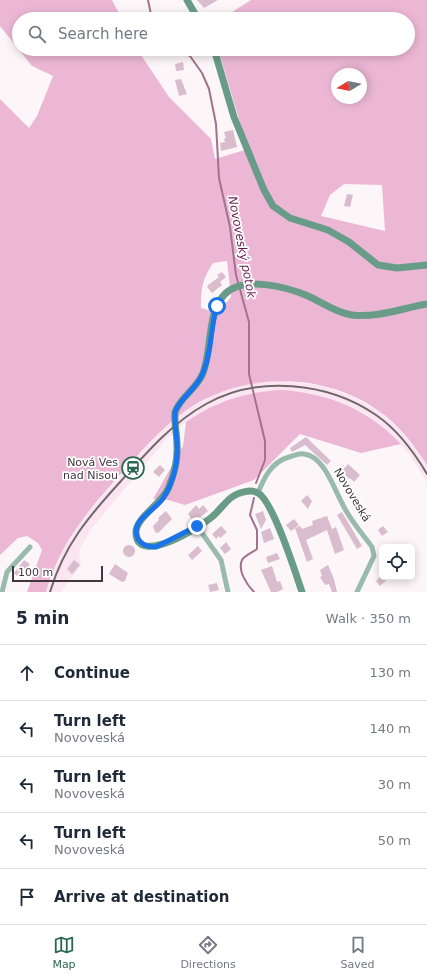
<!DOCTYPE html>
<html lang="en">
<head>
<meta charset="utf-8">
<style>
  body { margin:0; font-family:"DejaVu Sans",sans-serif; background:#f2f2f3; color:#1f2937 }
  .controls { position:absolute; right:12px; bottom:12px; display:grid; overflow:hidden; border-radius:6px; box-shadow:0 2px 10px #0003 }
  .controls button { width:36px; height:36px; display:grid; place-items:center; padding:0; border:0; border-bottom:1px solid #e0e1e3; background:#fff; color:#1f2937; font:20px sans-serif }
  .compass { position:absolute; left:331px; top:68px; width:36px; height:36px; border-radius:50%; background:#fff; box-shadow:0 2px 10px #0003; rotate:260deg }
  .scale { position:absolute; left:12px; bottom:10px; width:91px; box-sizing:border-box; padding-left:4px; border:2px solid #41363c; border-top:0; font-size:11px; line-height:14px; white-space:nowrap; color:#41363c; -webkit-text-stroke:3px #fff; paint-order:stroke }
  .stop { position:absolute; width:12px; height:12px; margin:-9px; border:3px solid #1a73e8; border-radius:50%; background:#fff }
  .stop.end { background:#1a73e8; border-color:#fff; box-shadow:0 1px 4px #0008 }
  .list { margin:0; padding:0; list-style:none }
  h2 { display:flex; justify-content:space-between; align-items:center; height:52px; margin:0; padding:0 16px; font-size:17px }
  h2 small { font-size:13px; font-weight:400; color:#747a83 }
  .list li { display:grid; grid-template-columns:26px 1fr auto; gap:12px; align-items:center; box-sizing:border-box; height:56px; padding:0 16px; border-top:1px solid #e0e1e3 }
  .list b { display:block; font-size:15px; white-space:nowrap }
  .list p { margin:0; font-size:13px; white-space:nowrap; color:#747a83 }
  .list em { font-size:13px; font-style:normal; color:#747a83 }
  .icon { flex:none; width:22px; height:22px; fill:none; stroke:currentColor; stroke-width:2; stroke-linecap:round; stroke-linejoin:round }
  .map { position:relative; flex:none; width:427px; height:592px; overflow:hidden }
  .search { position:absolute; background:#fff; box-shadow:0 2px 10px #0003; left:12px; right:12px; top:12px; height:44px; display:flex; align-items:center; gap:10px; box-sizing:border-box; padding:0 14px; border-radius:22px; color:#747a83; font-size:15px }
  .sheet { height:332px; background:#fff }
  nav { display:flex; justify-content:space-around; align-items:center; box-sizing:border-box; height:56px; border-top:1px solid #e0e1e3; background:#fff; font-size:11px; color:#747a83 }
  nav a { display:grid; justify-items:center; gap:2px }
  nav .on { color:#2b6752 }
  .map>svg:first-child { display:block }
</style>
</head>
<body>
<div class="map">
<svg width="427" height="592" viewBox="0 0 427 592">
  <rect width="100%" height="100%" fill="#fcf6f9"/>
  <path fill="#fbe5f1" d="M284,381l33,4 15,4 21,8 26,14 14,12 24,27 10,15v18l-17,-28 -23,-25 -22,-17 -15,-7 -21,-8 -30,-6 -30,-1 -33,6 -15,5 -26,13 -27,22 -76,91 -13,23 2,14 -20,27h-15l14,-38 17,-29 68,-77 27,-27 18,-13 28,-15 37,-10z"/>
  <g fill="#ebb7d5" fill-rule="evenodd">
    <path d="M0,0h112l10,19h-103v30h118l32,48 42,42 4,20 33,-10 -30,-100h190v-30h-187l30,-19h176v465c-13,-20 -28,-40 -48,-54 -55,-39 -132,-39 -188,-4 -28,18 -50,45 -72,69 -33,37 -59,67 -73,116h-19l15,-42 -4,-7 -11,-7 -9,2 -18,17v-456l29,29 8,-12 16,-40 -21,-10 -32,-40zM337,74h24v24h-24zM344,184l38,1 3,46 -64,-15 9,-21zM227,261l4,36 -13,16 -17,-5c0,-20 1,-28 12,-45z"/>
    <path d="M284,390c48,5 82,18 117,54l-40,9 -61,-19 -46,46 -69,25 -17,-5 -15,-1 30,-53 3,-24c30,-21 62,-31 98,-32z"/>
  </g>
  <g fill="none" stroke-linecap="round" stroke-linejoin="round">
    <g stroke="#a2728f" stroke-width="2">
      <path d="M148,0l4,19"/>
      <path d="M177,49l13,7 12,17 7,16 7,35 3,54 11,49 6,48 13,47v52l16,67v19l-9,23"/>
      <path d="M254,498l-4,17 7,15v19c-4,3 -13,7 -15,11 -5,11 6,26 12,32"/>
    </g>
  </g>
  <g fill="#d9bccd">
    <path d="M197,0h21l-14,8z"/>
    <path d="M146,49h14l-9,7 -1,-2 -4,1 -2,-5z"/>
    <path d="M183,62l1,8 -8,1 -1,-7z"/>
    <path d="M181,79l6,15 -8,2 -4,-16z"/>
    <path d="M233,130l4,17 -16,4 -1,-8 5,-1 -1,-3 2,-1 -2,-6z"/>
    <path d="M347,194l6,1 -3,12 -6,-1z"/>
    <path d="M222,272l4,5 -6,5 2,3 -10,8 -5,-6 1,-2 11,-8 -2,-2z"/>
    <path d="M306,437l25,24 -4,4 -22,-20 -13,7 -2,-4z"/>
    <path d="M348,464l12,11 -6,7 -4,-4 -1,1 -7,-8z"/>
    <path d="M160,465l5,5 -6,7 -6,-5z"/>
    <path d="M307,495l5,6 -4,8 -7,-8z"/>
    <path d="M196,505l3,4 4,-4 5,6 -14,11 -6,-8z"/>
    <path d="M166,511l6,8 -14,14 -3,-1 -2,-6 6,-6 -1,-2z"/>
    <path d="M263,511l3,9 -5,9 -6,-15z"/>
    <path d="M342,512l20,34 -5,3 -20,-34z"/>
    <path d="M327,516l5,13 4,-2 8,23 -9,4 -8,-24 -21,10 7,19 -6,3 -12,-34 5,-2 2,3 11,-4 -1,-4z"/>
    <path d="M294,519l5,6 -8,6 -5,-6z"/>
    <path d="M221,526l6,6 -7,6 -1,-2 -3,3 -4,-5z"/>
    <path d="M383,526l5,6 -6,4 -4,-6z"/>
    <path d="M270,528l4,11 -10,4 -3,-11z"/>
    <path d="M226,542l5,7 -6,5 -5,-6z"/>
    <circle cx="129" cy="551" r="6"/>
    <path d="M198,546l4,5 -10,9 -4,-5z"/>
    <path d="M277,553l3,6 -12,4 -2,-6z"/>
    <path d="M24,560l6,4 -4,6 -2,-2 -7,8 -3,-3z"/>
    <path d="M74,560l6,5 -8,9 -5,-5z"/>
    <path d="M115,564l13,9 -3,8 -3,1 -13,-8z"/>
    <path d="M328,565l6,14 3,13h-5l-3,-8 -4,1 -5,-8 2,-1 -2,-6z"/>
    <path d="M272,566l5,16 3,-1 3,8 -6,3h-6l-10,-22z"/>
    <path d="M380,577h10l-10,9 -4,-5z"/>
    <path d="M217,583l2,7 -9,2 -2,-7z"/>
  </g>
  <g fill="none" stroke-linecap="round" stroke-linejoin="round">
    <g stroke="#99bbac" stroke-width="5">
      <path d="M258,493c6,-15 13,-31 31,-36 4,-1 10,-4 15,-3 20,2 30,35 38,49 7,16 20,30 30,44l2,9 -17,36"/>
      <path d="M197,526l24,34 7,32"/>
      <path d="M2,592l5,-20 23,-25"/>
    </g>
    <g stroke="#699c88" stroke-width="7">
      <path d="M187,0l11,19"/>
      <path d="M214,49l20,68 30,73 9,16 17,12 38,12 21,12 29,23 19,3 30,-3"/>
      <path d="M302,592c-6,-18 -29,-91 -44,-99 -7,-4 -19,-1 -26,4 -7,5 -12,13 -19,19 -11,10 -77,52 -77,16 0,-14 26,-29 32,-43 6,-14 10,-29 9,-44 0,-11 -3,-22 -2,-33 5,-15 22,-23 28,-39 9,-23 4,-60 21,-78 18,-20 63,-8 84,1 14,6 28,17 44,19 25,3 51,-7 75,-11"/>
    </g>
    <path stroke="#71676c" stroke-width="2" d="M50,592c14,-47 39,-76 71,-111 26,-29 51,-58 85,-77 51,-29 122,-22 170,11 22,15 38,37 51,59"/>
  </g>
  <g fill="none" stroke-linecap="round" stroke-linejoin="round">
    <path stroke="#1a73e8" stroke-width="5" d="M197,526l-41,21c-10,0 -19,-4 -20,-15 0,-15 21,-23 28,-35 9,-15 14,-34 13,-51 0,-11 -3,-23 -2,-34 5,-14 21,-23 27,-37 10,-21 8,-47 15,-69"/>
  </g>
  <defs>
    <g id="station-ring" transform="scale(1.15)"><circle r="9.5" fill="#fff" stroke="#2b6752" stroke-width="1.5"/><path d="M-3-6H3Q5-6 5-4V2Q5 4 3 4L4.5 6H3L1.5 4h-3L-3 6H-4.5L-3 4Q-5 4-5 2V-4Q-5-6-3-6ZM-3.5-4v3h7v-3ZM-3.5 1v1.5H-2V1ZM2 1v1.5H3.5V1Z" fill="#2b6752"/></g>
  </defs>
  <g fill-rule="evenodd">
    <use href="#station-ring" x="133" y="468"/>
  </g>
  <g text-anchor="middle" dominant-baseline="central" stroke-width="3.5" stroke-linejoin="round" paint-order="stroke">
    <g font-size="11" fill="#41363c" stroke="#fff" text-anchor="end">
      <text x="118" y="462">Nová Ves<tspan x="118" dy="13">nad Nisou</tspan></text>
    </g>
    <g font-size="11" fill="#41363c" stroke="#fff">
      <text transform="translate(352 495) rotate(59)">Novoveská</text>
    </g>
    <g font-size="12" font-style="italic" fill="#691e51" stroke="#fff">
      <text transform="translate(242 247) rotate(79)">Novoveský potok</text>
    </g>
  </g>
</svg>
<div class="controls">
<button><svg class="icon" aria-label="locate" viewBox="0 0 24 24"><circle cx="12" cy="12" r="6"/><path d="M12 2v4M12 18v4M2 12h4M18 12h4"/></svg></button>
</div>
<svg class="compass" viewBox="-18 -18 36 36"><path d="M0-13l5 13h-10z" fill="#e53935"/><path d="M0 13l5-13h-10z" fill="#747a83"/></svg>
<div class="scale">100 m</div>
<div class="stop" style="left:217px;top:306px"></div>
<div class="stop end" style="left:197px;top:526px"></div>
<div class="search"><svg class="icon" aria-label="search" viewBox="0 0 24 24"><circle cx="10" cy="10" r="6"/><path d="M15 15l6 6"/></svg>Search here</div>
</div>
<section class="sheet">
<h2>5 min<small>Walk · 350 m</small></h2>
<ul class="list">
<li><svg class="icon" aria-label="ahead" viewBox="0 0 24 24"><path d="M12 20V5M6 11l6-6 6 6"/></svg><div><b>Continue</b></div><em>130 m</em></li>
<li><svg class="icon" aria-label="left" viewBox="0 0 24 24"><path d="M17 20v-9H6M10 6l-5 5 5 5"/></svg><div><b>Turn left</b><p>Novoveská</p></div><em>140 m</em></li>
<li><svg class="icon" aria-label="left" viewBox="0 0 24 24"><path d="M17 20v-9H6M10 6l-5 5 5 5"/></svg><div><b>Turn left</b><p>Novoveská</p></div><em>30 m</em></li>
<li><svg class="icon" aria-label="left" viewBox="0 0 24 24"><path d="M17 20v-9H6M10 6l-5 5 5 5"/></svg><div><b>Turn left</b><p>Novoveská</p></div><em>50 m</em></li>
<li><svg class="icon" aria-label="arrive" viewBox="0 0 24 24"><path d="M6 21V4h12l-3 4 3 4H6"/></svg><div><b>Arrive at destination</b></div></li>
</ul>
</section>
<nav>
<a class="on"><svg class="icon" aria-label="map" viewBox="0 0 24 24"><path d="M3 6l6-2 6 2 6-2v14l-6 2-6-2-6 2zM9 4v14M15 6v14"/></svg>Map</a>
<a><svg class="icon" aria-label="directions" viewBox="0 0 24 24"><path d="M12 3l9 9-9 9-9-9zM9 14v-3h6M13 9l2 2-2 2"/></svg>Directions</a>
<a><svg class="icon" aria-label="saved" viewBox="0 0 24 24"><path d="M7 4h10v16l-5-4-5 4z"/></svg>Saved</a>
</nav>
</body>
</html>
